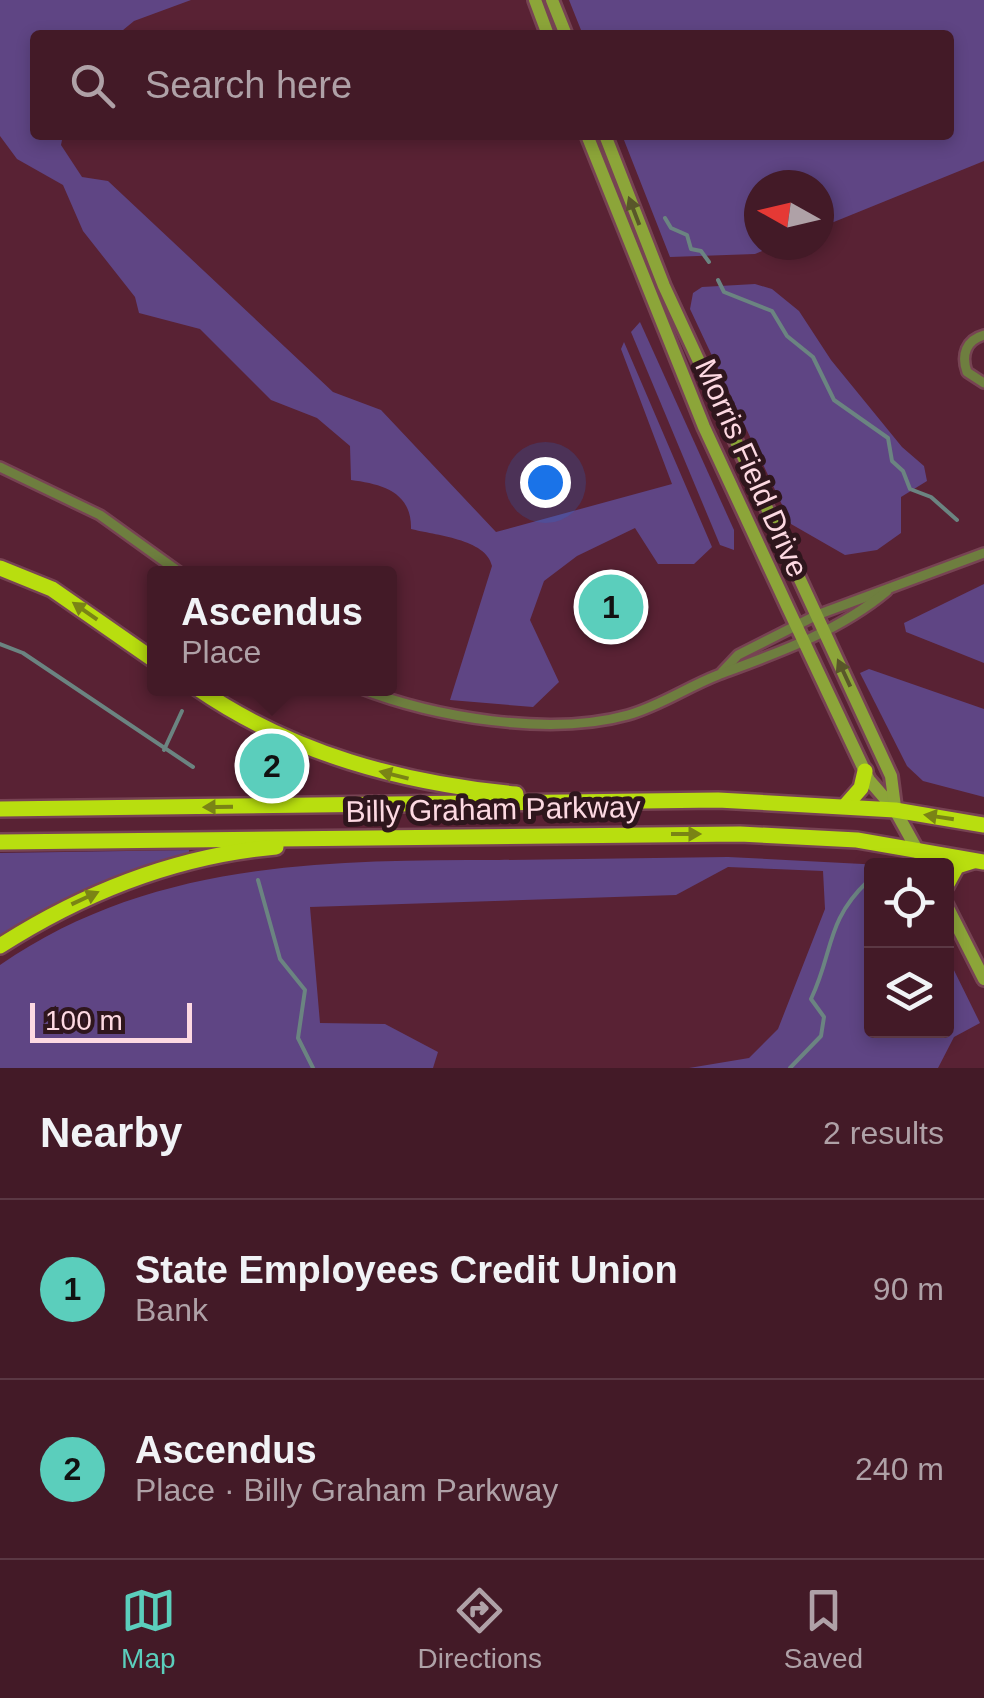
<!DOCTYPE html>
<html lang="en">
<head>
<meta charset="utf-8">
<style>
  body { margin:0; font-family:Arial,sans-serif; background:#4d2733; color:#f1f3f6 }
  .controls { position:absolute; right:30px; bottom:30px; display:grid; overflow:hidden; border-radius:10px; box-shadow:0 5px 15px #0003 }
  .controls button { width:90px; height:90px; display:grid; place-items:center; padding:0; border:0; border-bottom:2px solid #5b3844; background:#431a27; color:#f1f3f6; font:50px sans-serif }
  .compass { position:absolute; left:744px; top:170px; width:90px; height:90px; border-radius:50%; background:#431a27; box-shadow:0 5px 15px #0003; rotate:278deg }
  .scale { position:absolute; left:30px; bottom:25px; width:162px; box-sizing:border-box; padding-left:10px; border:5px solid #fdd9e2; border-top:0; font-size:28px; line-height:35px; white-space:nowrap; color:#fdd9e2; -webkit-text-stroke:8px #2f161d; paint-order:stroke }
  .you { position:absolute; left:545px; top:482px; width:35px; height:35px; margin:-25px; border:8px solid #fff; border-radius:50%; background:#1a73e8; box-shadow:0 0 0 15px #1a73e833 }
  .badge { display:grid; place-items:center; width:65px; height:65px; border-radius:50%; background:#5bcebc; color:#111; font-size:32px; font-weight:700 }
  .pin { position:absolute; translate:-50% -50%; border:5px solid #fff; box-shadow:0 2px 10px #0006 }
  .popup { position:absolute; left:147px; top:566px; width:250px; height:130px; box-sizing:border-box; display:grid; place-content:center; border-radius:10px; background:#431a27; filter:drop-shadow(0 2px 8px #0005); font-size:32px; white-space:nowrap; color:#afa1a7 }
  .popup b { font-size:38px; color:#f1f3f6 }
  .popup::after { content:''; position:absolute; left:50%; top:100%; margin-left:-20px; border:20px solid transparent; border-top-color:#431a27 }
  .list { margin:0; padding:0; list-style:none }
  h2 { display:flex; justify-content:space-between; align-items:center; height:130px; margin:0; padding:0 40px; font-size:42px }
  h2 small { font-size:32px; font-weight:400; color:#afa1a7 }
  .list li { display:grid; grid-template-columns:65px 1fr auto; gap:30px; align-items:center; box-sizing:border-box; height:180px; padding:0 40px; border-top:2px solid #5b3844 }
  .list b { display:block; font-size:38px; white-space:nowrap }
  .list p { margin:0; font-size:32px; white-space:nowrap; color:#afa1a7 }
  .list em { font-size:32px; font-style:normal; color:#afa1a7 }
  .icon { flex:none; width:55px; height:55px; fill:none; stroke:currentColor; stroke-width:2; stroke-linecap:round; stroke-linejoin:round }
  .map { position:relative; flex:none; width:984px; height:1068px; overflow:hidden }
  .search { position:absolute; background:#431a27; box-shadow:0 5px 15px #0003; left:30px; right:30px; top:30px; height:110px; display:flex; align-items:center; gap:25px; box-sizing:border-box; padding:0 35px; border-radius:10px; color:#afa1a7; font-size:38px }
  .sheet { height:490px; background:#431a27 }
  nav { display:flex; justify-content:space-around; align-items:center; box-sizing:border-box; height:140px; border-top:2px solid #5b3844; background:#431a27; font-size:28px; color:#afa1a7 }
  nav a { display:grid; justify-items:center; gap:5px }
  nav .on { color:#5bcebc }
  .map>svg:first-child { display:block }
</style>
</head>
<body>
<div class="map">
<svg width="984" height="1068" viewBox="0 0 984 1068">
  <rect width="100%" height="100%" fill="#592234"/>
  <g fill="#5f4584">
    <path d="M0,0h191l-57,21 -17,14h-82v100h28l-2,10 21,32 26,4 225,211 48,18 115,122 176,-48 -51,-135 3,-7 88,205 -18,17h-36l-23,-36 -58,28 -33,25 -14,39 29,62 -26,25 -83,-7 42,-134c-5,-27 -58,-31 -81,-37 1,-37 -29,-45 -60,-49l-1,-34 -33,-28 -46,-18 -71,-71 -61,-16 -4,-16 -52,-66 -20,-46 -46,-26 -17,-23z"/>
    <path d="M569,0h415v161l-165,67v-43h-60v60h18l-22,9 -85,3 -48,-122h327v-100h-366z"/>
    <path d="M755,284l17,5 27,22 32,49 71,87 22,19 3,15 -26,16v36l-24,17 -32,5 -54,-31 -101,-215 3,-16 9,-6z"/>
    <path d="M640,322l94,208v20l-14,-5 -89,-213z"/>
    <path d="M984,584v79l-78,-31 -2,-9z"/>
    <path d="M869,669l115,40v88l-61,-16 -16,-15 -47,-93z"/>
    <path d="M189,850v8l-106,34 -83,46v-85z"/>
    <path d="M728,857l154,8 -10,1v164h74l1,-74 33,67 -26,14 -16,31h-249l60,-10 29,-29 47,-120 -2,-38 -95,-4 -52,28 -366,12 10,116 65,1 53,28 -5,16h-433v-103c150,-104 324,-105 499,-105 76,-1 153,-2 229,-3z"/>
  </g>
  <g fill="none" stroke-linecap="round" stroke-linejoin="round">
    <g stroke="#6b8481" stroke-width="4">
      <path d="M665,218l6,10 16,7 4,14 10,2 8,11"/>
      <path d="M718,280l6,12 48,19 15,25 26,21 21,43 54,38 4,23 11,10 7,18 21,8 26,23"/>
      <path d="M0,644l23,9 170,114"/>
      <path d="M164,750l18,-39"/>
      <path d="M258,880l22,79 25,31 -7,48 15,30"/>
      <path d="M790,1068l31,-32 3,-19 -13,-18c23,-48 14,-77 57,-118"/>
    </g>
    <g stroke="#774353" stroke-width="14">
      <g id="street">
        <path d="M984,335c-18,5 -23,20 -17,37l17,11"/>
        <path d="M0,467l100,48 82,59"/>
        <path d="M722,672l16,-17 79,-40 167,-62"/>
        <path d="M359,688c74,29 190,49 269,27 32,-9 59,-28 90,-40 59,-22 120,-43 169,-84"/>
      </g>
    </g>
    <g stroke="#774353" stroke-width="18">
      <g id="secondary">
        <path d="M535,0l13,35"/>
        <path d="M552,0l14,35"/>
        <path d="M587,135l117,292 84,181 81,172 26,30 31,56"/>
        <path d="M605,135l59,151 227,490 4,31"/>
        <path d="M946,904l38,75"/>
      </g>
    </g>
    <g stroke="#774353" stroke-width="20">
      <g id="highway">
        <path d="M0,568l52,21 102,71"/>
        <path d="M197,688c96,66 205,95 319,106"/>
        <path d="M846,805l15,-17 4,-17"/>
        <path d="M0,809l718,-9 177,10 89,15"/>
        <path d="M0,842l740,-8 117,6 127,22"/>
        <path d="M946,886l11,-20 16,-5"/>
        <path d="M0,946c83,-53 176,-90 276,-99"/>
      </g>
    </g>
    <use href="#street" stroke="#6e7e3f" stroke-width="9"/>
    <use href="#secondary" stroke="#8ca539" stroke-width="12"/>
    <use href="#highway" stroke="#b8de0f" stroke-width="15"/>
  </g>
  <defs><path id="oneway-solid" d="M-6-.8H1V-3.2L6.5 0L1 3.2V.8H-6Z" transform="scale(2.5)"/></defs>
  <g fill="#59562a">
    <use href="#oneway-solid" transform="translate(634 211) rotate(-111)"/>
    <use href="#oneway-solid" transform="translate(844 673) rotate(-115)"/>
  </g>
  <g fill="#7a8415">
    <use href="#oneway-solid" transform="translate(85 611) rotate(-145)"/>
    <use href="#oneway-solid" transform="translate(394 775) rotate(-166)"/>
    <use href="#oneway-solid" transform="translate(218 807) rotate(179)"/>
    <use href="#oneway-solid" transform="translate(939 817) rotate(-171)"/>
    <use href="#oneway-solid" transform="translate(686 834)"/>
    <use href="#oneway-solid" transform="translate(85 898) rotate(-25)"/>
  </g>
  <g text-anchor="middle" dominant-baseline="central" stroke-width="10" stroke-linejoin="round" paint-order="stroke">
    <g font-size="30" fill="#fdd9e2" stroke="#2f161d">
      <text transform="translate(752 468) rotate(66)">Morris Field Drive</text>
      <text transform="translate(493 809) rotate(-1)">Billy Graham Parkway</text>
    </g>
  </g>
</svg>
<div class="controls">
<button><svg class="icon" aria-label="locate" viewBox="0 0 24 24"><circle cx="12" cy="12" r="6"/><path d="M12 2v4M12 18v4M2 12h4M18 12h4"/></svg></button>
<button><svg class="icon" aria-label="layers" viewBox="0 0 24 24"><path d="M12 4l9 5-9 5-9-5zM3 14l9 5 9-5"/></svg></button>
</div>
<svg class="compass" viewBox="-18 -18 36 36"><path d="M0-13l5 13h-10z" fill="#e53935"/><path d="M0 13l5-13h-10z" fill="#afa1a7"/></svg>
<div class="scale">100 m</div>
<div class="you"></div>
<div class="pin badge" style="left:611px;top:607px">1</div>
<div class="pin badge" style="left:272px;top:766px">2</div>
<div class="popup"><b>Ascendus</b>Place</div>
<div class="search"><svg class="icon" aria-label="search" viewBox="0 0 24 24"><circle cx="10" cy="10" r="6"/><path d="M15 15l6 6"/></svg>Search here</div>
</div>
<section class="sheet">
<h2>Nearby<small>2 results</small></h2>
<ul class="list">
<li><span class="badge">1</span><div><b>State Employees Credit Union</b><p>Bank</p></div><em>90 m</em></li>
<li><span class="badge">2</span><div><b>Ascendus</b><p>Place · Billy Graham Parkway</p></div><em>240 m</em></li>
</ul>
</section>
<nav>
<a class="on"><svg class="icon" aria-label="map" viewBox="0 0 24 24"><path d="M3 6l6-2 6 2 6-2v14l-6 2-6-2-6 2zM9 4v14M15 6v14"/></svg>Map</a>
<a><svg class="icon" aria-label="directions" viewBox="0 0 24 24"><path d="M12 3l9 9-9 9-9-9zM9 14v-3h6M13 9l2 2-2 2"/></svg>Directions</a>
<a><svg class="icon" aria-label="saved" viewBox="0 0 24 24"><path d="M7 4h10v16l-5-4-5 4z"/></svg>Saved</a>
</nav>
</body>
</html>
